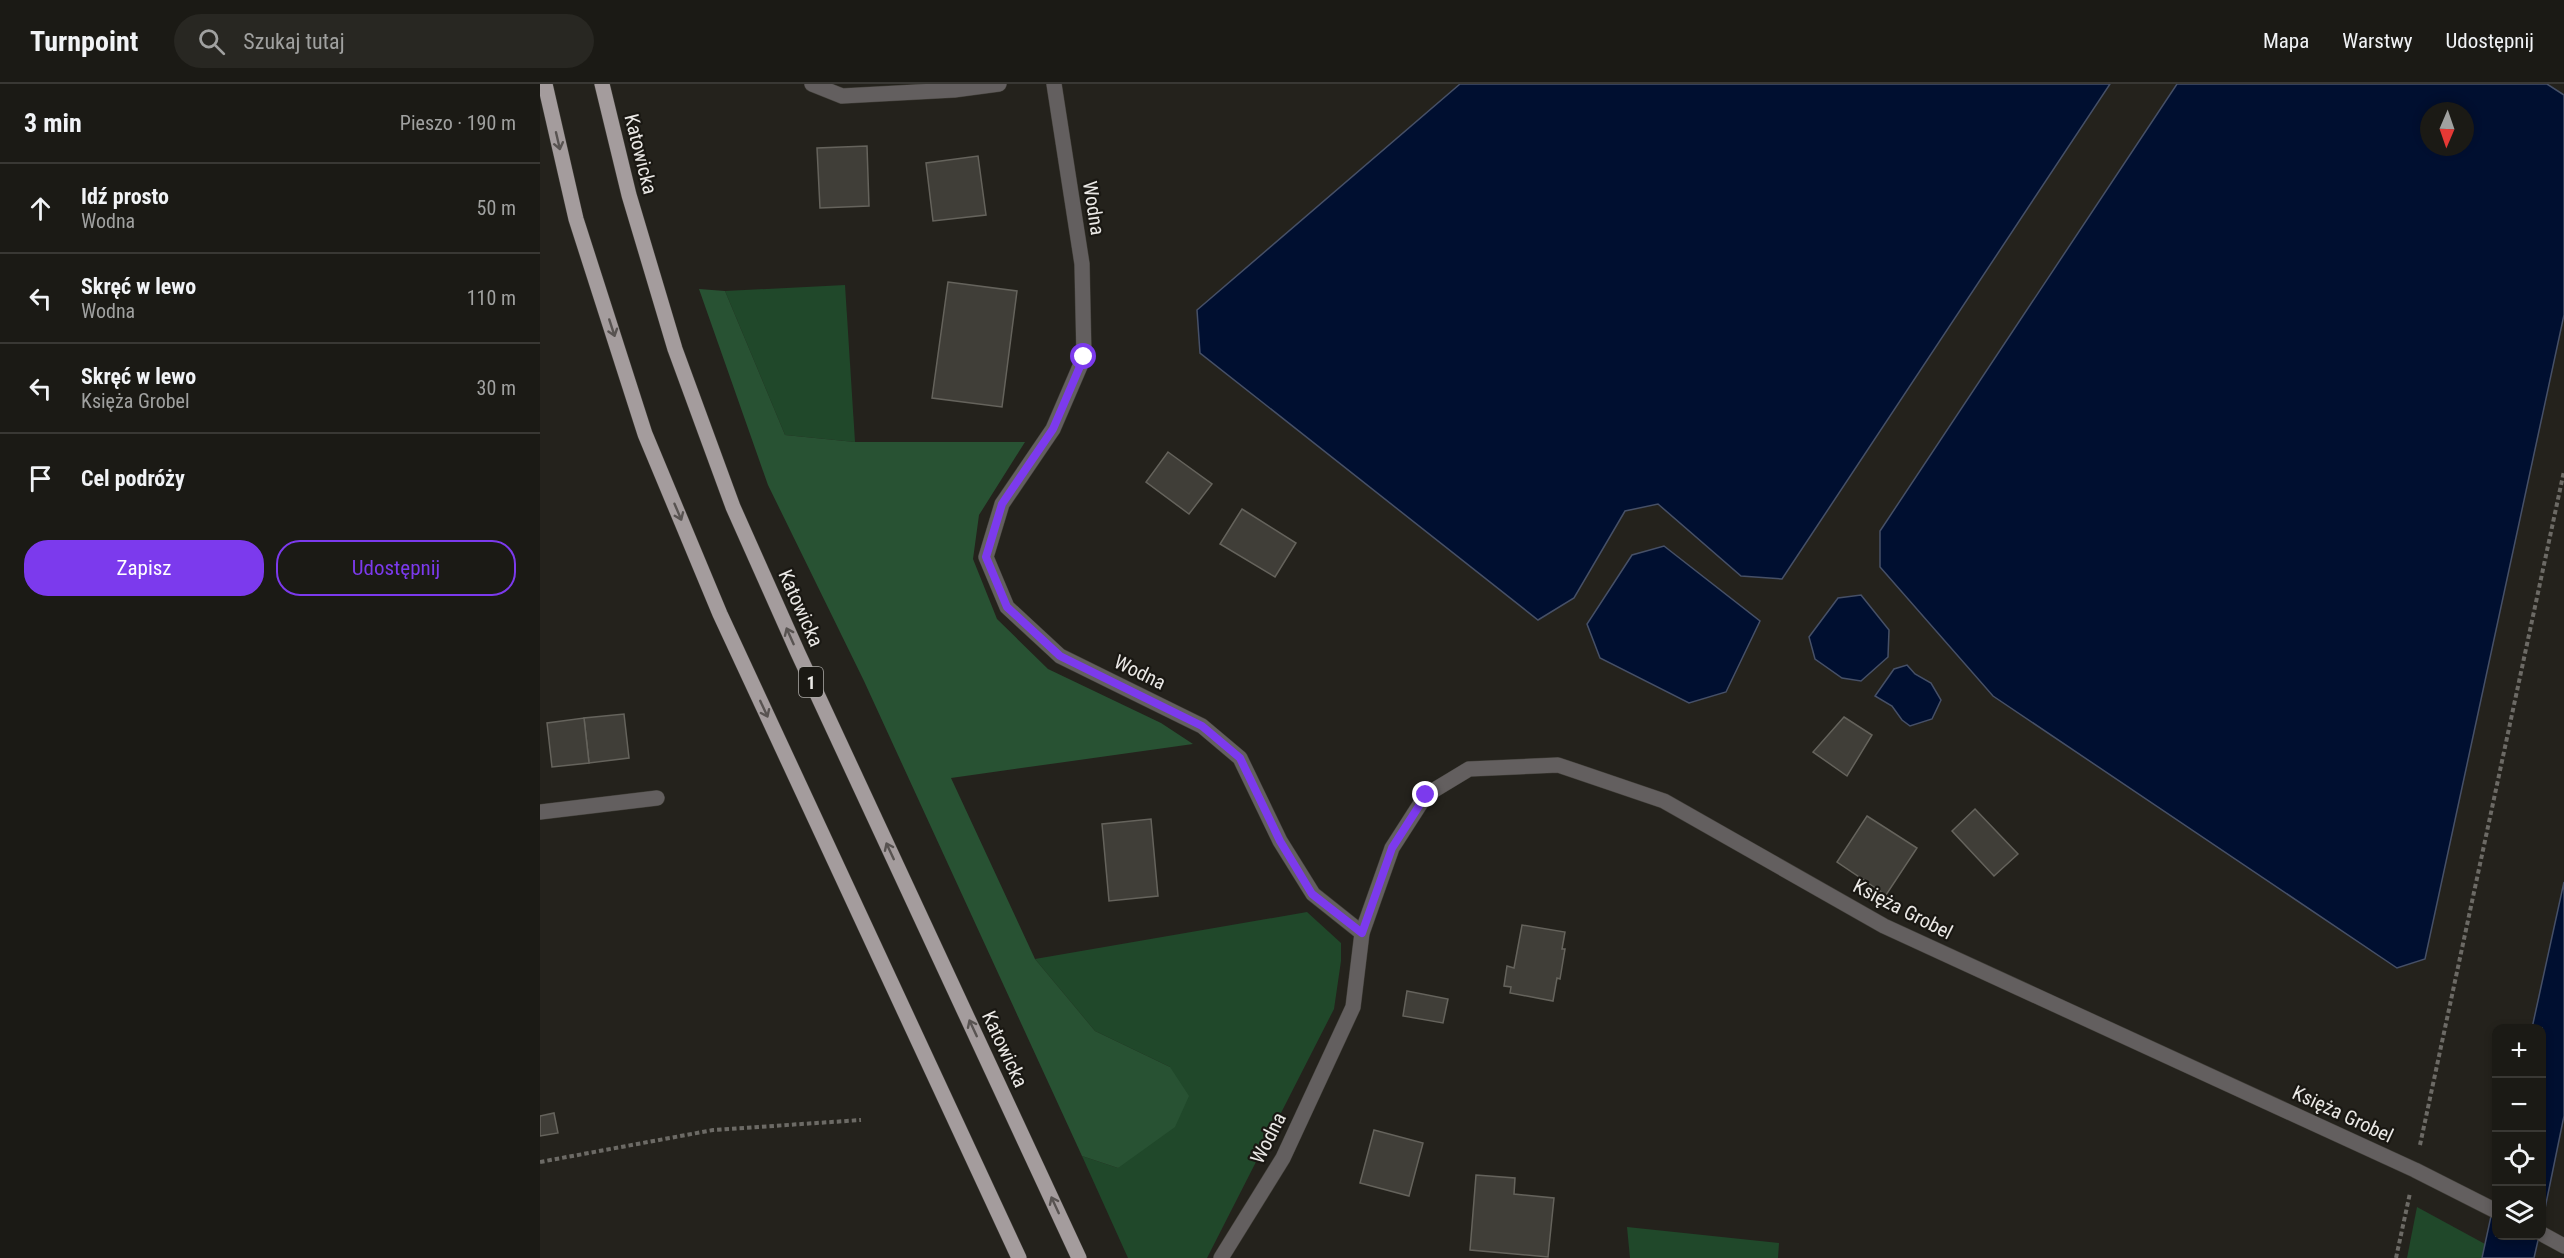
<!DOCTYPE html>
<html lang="pl">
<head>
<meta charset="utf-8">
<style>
  body { margin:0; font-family:"Roboto Condensed",sans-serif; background:#282722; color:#f1f3f6 }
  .controls { position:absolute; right:18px; bottom:18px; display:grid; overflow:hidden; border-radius:12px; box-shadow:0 3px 9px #0003 }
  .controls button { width:54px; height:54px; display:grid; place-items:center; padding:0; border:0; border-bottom:2px solid #393834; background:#1b1a15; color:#f1f3f6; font:30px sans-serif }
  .compass { position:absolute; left:1880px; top:18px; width:54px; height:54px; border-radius:50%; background:#1b1a15; box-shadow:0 3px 9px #0003; rotate:182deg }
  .stop { position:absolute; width:18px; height:18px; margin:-14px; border:4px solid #7c3aed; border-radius:50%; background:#fff }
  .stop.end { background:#7c3aed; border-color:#fff; box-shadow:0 2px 6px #0008 }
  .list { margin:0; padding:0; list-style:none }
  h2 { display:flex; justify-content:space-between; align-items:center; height:78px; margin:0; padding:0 24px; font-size:26px }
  h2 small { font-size:20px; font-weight:400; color:#a0a1a0 }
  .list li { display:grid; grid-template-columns:39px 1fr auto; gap:18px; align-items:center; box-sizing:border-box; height:90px; padding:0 24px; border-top:2px solid #393834 }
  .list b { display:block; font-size:22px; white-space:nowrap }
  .list p { margin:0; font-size:20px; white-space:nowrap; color:#a0a1a0 }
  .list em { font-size:20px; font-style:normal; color:#a0a1a0 }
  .actions { display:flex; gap:12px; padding:18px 24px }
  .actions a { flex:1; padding:14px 0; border:2px solid #7c3aed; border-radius:24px; text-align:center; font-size:21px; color:#7c3aed }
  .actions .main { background:#7c3aed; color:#fff }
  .icon { flex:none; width:33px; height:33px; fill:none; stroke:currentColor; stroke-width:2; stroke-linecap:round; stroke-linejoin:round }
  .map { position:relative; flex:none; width:2024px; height:1174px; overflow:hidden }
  header { display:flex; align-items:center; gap:36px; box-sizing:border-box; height:84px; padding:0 30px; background:#1b1a15; border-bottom:2px solid #393834 }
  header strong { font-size:28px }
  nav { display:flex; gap:33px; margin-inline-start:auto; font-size:21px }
  .search { width:420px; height:54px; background:#282722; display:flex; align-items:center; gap:15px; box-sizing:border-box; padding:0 21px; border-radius:33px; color:#a0a1a0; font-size:22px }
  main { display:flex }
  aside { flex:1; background:#1b1a15 }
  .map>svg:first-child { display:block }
</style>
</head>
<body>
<header>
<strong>Turnpoint</strong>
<div class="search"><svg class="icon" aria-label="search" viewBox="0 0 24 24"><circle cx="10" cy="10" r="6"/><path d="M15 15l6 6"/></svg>Szukaj tutaj</div>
<nav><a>Mapa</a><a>Warstwy</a><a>Udostępnij</a></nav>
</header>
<main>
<aside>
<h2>3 min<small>Pieszo · 190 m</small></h2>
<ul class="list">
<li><svg class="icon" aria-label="ahead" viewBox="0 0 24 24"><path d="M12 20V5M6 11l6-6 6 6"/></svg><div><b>Idź prosto</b><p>Wodna</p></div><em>50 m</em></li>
<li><svg class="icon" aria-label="left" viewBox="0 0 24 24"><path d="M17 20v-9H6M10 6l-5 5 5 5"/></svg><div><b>Skręć w lewo</b><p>Wodna</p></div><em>110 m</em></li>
<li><svg class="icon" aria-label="left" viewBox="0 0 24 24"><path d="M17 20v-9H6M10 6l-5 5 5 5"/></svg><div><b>Skręć w lewo</b><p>Księża Grobel</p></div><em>30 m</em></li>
<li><svg class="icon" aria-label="arrive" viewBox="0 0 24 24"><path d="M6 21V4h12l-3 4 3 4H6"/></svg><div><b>Cel podróży</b></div></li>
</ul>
<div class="actions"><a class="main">Zapisz</a><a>Udostępnij</a></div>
</aside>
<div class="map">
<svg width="2024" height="1174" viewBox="0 0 2024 1174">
  <rect width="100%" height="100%" fill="#24221c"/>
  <g fill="#20482a">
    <path d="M305,201l10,157 -70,-7 -60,-144z"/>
    <path d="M767,828l34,31v18l-7,48 -127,249h-79l-46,-102 36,12 52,-101 -75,-36 -60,-72z"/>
    <path d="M1877,1123l68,37 -3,14h-75z"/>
    <path d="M1087,1143l152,16 -1,15h-148z"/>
  </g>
  <path fill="#285233" d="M159,205l26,2 60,144 70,7h170l-46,73 -6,44 24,60 51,50 113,54 32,21 -242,34 84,181 60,72 75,36 19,29 -14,31 -57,41 -36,-12 -218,-475 -96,-196z"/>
  <g fill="#000f30" stroke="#465067" stroke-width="1.5" fill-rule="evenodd">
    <path d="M920,0h650l-328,495 -41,-3 -83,-72 -33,7 -51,87 -36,22 -338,-267 -3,-43z"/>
    <path d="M1637,0h370l17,11v220l-139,644 -28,9 -404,-272 -113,-129v-36zM1889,27h36v36h-36z"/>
    <path d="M1124,462l96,75 -34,71 -37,11 -89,-45 -13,-34 45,-69z"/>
    <path d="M1321,511l28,35 -1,27 -27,24 -19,-3 -27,-19 -6,-22 29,-39z"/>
    <path d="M1367,581l8,9 16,9 10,17 -9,19 -22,7 -8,-6 -10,-14 -17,-10 19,-27z"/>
    <path d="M2024,798v234l-22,107v-195h-10z"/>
    <path d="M1956,1109v43h43l-5,22h-52z"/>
  </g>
  <g fill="#403e38" stroke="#65635c" stroke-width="1.5">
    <path d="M327,62l2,60 -49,2 -3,-60z"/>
    <path d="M438,72l8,59 -53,6 -7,-58z"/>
    <path d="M408,198l69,9 -15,116 -70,-9z"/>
    <path d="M628,368l44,32 -23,30 -43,-32z"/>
    <path d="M702,425l54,34 -21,34 -55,-33z"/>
    <path d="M84,630l5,44 -40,5 -5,-45z"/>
    <path d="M1304,633l28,18 -25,41 -34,-24z"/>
    <path d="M44,634l5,45 -37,4 -5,-44z"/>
    <path d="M1435,725l43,45 -24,22 -42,-45z"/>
    <path d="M1327,732l50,32 -31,47 -49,-33z"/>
    <path d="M611,735l7,77 -49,5 -7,-77z"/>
    <path d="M982,841l43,7 -3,17h3l-5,30 -3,-1 -4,23 -43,-8 1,-6 -7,-1 3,-20 7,2z"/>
    <path d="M867,907l41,8 -5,24 -40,-7z"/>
    <path d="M14,1029l4,20 -18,3v-20z"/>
    <path d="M834,1046l49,13 -14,53 -49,-13z"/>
    <path d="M936,1091l39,3 -1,16 40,4 -6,59 -78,-7z"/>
  </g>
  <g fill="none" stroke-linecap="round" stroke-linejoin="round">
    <g stroke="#403e38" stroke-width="16">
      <g id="minor">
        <path d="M272,0l30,12 112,-6 45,-6"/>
        <path d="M514,0l28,180 2,93 -31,72 -51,75 -16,53 21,50 53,49 142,70 38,32 40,83 33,53 49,39"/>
        <path d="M0,728l117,-14"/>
        <path d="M2002,1150l22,12"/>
        <path d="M681,1174l62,-100 70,-151 9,-74 30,-85 34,-53 43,-26 89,-4 106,36 220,125 531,244 81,41"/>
      </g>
    </g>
    <g stroke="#403e38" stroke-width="16">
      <g id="major">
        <path d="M5,0l31,135 69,215 75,180 299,644"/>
        <path d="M62,0l27,111 46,154 58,158 65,146 281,605"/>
      </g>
    </g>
    <g stroke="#6c6a65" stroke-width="4" stroke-dasharray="4.5 3" stroke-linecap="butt">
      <path d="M1880,1061l144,-674"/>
      <path d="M0,1078l173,-32 148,-10"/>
      <path d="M1856,1174l14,-65"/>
    </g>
    <use href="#minor" stroke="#635f5f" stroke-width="15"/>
    <use href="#major" stroke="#a49c9d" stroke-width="15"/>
  </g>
  <defs><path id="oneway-shaft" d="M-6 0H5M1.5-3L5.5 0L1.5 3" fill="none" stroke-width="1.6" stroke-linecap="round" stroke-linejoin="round" transform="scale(1.5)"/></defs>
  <g stroke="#585351">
    <use href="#oneway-shaft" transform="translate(18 57) rotate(77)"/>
    <use href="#oneway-shaft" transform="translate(72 244) rotate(72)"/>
    <use href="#oneway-shaft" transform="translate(138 428) rotate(67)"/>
    <use href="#oneway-shaft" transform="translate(250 552) rotate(-114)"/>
    <use href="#oneway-shaft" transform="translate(224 625) rotate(65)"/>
    <use href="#oneway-shaft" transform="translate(350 767) rotate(-115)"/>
    <use href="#oneway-shaft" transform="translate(433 944) rotate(-115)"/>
    <use href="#oneway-shaft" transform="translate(515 1121) rotate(-115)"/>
  </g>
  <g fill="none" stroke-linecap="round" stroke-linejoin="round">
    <path stroke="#7c3aed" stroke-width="8" d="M544,273l-31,72 -51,75 -16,53 21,50 53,49 142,70 38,32 40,83 32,53 50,39 30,-85 34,-53"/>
  </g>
  <g text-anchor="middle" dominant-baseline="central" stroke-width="4.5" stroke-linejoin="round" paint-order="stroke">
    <rect fill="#1a1813" stroke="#acaaa7" stroke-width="1.5" x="259" y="583" width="24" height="30" rx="4.5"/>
    <g font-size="18" font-weight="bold" fill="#ebe9e6">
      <text x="271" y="598">1</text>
    </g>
    <g font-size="20" fill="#ebe9e6" stroke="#1a1813">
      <text transform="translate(101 70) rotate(76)">Katowicka</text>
      <text transform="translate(554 124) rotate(81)">Wodna</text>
      <text transform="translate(261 524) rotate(66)">Katowicka</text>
      <text transform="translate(600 588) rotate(26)">Wodna</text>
      <text transform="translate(1363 825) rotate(27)">Księża Grobel</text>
      <text transform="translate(465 965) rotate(65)">Katowicka</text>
      <text transform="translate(1803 1030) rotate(25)">Księża Grobel</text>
      <text transform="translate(728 1054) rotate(-63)">Wodna</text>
    </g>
  </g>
</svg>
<div class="controls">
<button>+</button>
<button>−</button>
<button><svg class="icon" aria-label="locate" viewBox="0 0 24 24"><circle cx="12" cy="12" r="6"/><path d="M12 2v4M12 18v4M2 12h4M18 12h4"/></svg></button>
<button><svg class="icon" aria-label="layers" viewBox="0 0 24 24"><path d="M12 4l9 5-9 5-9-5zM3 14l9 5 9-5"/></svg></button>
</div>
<svg class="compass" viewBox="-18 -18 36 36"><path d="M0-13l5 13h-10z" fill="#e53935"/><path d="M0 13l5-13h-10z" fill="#a0a1a0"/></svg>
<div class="stop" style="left:544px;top:273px"></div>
<div class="stop end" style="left:886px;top:711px"></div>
</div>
</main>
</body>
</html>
